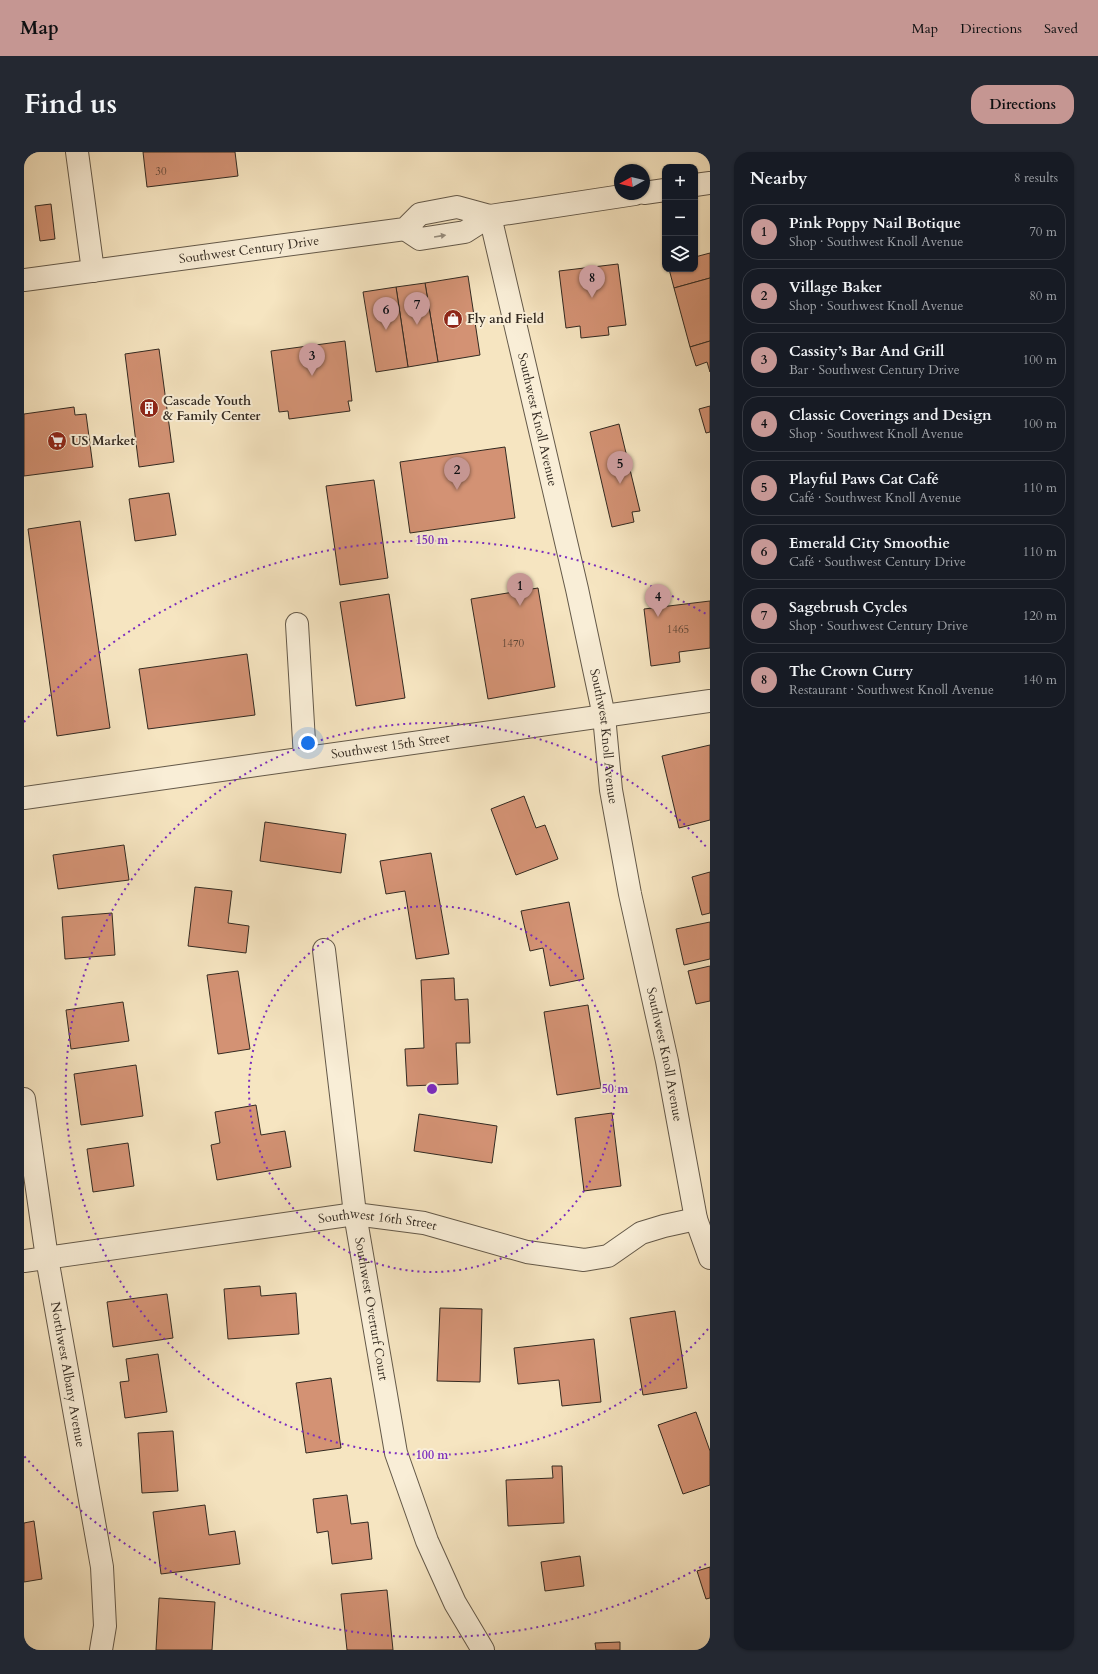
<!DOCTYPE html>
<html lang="en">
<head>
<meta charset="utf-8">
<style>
  body { margin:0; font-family:Cardo,serif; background:#242831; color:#f1f3f6 }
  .controls { position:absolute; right:12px; top:12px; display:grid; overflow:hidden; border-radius:8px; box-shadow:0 1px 3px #0004 }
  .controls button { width:36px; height:36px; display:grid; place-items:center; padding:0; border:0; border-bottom:1px solid #363941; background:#171b24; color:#f1f3f6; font:20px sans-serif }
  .compass { position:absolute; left:590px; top:12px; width:36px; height:36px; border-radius:50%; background:#171b24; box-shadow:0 1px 3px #0004; rotate:262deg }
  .you { position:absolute; left:284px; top:591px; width:14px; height:14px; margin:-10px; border:3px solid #fff; border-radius:50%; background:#1a73e8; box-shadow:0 0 0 6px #1a73e833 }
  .badge { display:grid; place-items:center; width:26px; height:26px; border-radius:50%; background:#c59692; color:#111; font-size:13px; font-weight:700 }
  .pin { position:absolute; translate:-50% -33px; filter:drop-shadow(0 1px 2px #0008) }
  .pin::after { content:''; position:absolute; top:21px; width:14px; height:12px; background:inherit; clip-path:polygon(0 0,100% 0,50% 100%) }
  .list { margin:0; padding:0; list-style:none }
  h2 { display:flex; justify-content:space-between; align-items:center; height:52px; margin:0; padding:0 16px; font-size:17px }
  h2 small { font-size:13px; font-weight:400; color:#9ea1a6 }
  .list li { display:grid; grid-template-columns:26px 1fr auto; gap:12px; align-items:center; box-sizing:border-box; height:56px; margin:0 8px 8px; padding:0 8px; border:1px solid #363941; border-radius:16px }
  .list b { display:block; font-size:15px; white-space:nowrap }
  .list p { margin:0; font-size:13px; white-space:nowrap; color:#9ea1a6 }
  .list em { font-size:13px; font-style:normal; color:#9ea1a6 }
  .icon { flex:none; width:22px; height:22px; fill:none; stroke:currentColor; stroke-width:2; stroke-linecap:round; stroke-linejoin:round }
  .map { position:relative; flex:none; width:686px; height:1498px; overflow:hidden; border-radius:16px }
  header { display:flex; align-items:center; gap:24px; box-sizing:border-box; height:56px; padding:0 20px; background:#c59692; color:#111 }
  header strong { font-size:19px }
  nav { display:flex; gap:22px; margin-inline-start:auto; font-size:14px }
  .intro { display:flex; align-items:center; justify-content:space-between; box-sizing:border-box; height:96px; padding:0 24px }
  h1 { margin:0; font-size:28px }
  .button { padding:10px 18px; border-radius:16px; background:#c59692; color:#111; font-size:14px; font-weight:700 }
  main { display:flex; gap:24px; padding:0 24px }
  aside { flex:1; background:#171b24; border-radius:16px; box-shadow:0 1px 3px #0004 }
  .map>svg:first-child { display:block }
</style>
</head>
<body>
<header>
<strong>Map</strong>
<nav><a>Map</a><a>Directions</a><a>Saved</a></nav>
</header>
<div class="intro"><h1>Find us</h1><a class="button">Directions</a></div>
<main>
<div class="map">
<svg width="686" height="1498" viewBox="0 0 686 1498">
  <rect width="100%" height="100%" fill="#f6e5c1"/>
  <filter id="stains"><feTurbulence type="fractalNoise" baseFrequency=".005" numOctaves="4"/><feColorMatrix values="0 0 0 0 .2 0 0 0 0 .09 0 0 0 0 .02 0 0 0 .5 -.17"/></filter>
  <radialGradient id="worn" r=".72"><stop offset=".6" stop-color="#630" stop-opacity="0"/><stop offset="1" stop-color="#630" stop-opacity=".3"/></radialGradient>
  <g fill="#d39274" stroke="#332a21">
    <path d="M119,0h92l3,24 -91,11z"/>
    <path d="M27,52l4,35 -15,2 -5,-35z"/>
    <path d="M686,101v25l-36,10 -5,-19h26v-12z"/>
    <path d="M594,112l8,61 -18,2 1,8 -28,3 -1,-12 -14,2 -7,-57z"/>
    <path d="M444,124l12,79 -42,7 -13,-79z"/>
    <path d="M686,126v63l-20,6 -16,-59z"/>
    <path d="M401,131l13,79 -30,5 -12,-80z"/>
    <path d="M372,135l12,80 -32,5 -13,-80z"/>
    <path d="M321,189l7,60h-4l2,10 -61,8 -1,-8 -9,1 -8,-61z"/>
    <path d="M686,189v31l-3,-10 -11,4 -6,-19z"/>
    <path d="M135,197l15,113 -35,5 -14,-113z"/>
    <path d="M686,254v26l-4,1 -7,-24z"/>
    <path d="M50,255l1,8 11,-1 7,53 -69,9v-62z"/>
    <path d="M595,272l21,87 -8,1 2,10 -22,5 -22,-95z"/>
    <path d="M481,295l10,71 -105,15 -10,-71z"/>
    <path d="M350,328l14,98 -48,7 -14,-99z"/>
    <path d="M145,341l7,42 -41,6 -6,-42z"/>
    <path d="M56,369l30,207 -53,8 -29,-207z"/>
    <path d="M514,436l17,99 -67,12 -17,-100z"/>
    <path d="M365,442l16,104 -49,8 -16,-104z"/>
    <path d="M686,449v47l-31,4 1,10 -29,4 -7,-57z"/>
    <path d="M223,502l8,61 -107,14 -9,-60z"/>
    <path d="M686,593v75l-31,8 -17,-72z"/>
    <path d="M500,644l12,32 9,-3 13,34 -42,16 -25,-66z"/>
    <path d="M241,670l81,12 -5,39 -81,-12z"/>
    <path d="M100,693l5,35 -71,9 -5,-34z"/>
    <path d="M407,701l18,101 -33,5 -11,-68 -19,3 -6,-33z"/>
    <path d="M686,720v41l-8,2 -10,-38z"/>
    <path d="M171,735l37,4 -4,32 21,3 -3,27 -58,-7z"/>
    <path d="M545,750l15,77 -34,7 -7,-38 -13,3 -9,-40z"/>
    <path d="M88,761l3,42 -50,4 -3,-42z"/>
    <path d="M686,770v37l-26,6 -8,-36z"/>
    <path d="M686,814v35l-14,3 -8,-33z"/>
    <path d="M214,819l12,78 -32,5 -11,-79z"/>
    <path d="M430,826l1,22 13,-1 2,44h-14l2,41 -51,2 -2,-37 19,-1 -3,-68z"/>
    <path d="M99,850l6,39 -58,8 -5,-39z"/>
    <path d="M564,853l13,83 -44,7 -13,-83z"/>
    <path d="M112,913l7,51 -62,9 -7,-51z"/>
    <path d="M232,953l5,30 24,-4 6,36 -74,13 -6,-35 9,-2 -5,-31z"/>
    <path d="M588,961l9,73 -37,5 -9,-73z"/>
    <path d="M395,962l78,12 -5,37 -78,-12z"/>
    <path d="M104,991l6,43 -41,6 -6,-43z"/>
    <path d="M236,1134l1,10 35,-3 3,41 -71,5 -4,-50z"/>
    <path d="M143,1142l6,44 -60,9 -6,-45z"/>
    <path d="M416,1156l42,1 -2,73 -43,-1z"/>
    <path d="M651,1159l12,77 -44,7 -13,-77z"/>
    <path d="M570,1187l7,63 -39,4 -3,-26 -41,4 -4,-36z"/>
    <path d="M134,1202l9,58 -42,6 -5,-36 9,-1 -3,-22z"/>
    <path d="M307,1226l10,70 -35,5 -10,-70z"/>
    <path d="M672,1260l14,39v34l-27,9 -25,-69z"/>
    <path d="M149,1279l5,60 -36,2 -4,-60z"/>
    <path d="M528,1314h10l2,57 -56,3 -2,-46 47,-2z"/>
    <path d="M323,1343l4,29 17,-2 4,37 -40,5 -4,-33 -11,2 -4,-34z"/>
    <path d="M181,1353l4,30 26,-4 5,33 -79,10 -8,-62z"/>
    <path d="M10,1369l8,58 -18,3v-59z"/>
    <path d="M556,1404l4,30 -39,5 -4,-29z"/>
    <path d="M686,1415v31l-4,1 -9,-28z"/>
    <path d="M363,1438l6,60h-46l-6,-56z"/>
    <path d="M135,1446l56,4 -3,48h-56z"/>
    <path d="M596,1490v8h-24l-1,-7z"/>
  </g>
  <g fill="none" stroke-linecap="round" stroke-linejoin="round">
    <g stroke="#645949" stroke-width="24">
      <g id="minor">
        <path d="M53,0l16,119"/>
        <path d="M671,33l15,-2"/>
        <path d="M620,41l21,-3"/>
        <path id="s1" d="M466,64l87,373 27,127 7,74 19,104 37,167 29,158 14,39"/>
        <path d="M381,77l15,10 45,-7 25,-16 145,-22"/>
        <path id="s2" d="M0,128l381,-51 15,-15 37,-7 33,9"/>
        <path d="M273,472l8,134"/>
        <path id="s3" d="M0,646l686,-97"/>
        <path id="s4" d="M300,798l31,264 41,239 31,88 28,62 28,47"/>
        <path id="s5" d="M0,947l23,159 55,309 3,59 -4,24"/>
        <path id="s6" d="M0,1109l331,-47 69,9 103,29 57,8 24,-4 33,-23 23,-7 32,-7"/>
      </g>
    </g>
    <use href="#minor" stroke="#f9eed7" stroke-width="22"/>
  </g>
  <defs><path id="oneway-solid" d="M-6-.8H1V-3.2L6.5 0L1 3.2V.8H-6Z"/></defs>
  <use fill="#968c7c" href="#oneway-solid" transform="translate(416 84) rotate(-9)"/>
  <g fill="none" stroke="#7b2cbf" stroke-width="2" stroke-dasharray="2 4">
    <circle cx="408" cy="937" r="183"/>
    <path d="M684 1177A366 366 0 1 1 684 697"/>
    <path d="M682 1412A549 549 0 0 1 0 1304M0 570A549 549 0 0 1 682 462"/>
  </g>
  <defs>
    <g id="shop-disc" transform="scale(1)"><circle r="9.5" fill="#8f2418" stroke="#f9eed7"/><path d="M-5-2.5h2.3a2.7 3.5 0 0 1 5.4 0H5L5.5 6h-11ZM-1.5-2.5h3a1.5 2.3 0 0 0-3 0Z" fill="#fff"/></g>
    <g id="building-disc" transform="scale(1)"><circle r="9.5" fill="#8f2418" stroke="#f9eed7"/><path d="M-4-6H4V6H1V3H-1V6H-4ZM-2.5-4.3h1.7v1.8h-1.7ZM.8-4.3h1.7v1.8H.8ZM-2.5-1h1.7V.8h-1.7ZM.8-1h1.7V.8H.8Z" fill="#fff"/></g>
    <g id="supermarket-disc" transform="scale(1)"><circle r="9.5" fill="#8f2418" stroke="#f9eed7"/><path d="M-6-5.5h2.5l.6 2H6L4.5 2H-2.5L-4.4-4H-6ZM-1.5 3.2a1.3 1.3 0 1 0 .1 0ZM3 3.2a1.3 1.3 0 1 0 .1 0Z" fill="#fff"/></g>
  </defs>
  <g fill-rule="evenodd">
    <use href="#shop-disc" x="429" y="167"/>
    <use href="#building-disc" x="125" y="256"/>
    <use href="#supermarket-disc" x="33" y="289"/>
  </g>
  <g text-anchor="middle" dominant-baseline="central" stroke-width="4" stroke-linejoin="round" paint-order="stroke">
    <g font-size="11" fill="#5b4436">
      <text x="137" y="19">30</text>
      <text x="654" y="477">1465</text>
      <text x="489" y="491">1470</text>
    </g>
    <g font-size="13" fill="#332a21" stroke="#f9eed7">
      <text stroke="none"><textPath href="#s2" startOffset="227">Southwest Century Drive</textPath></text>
      <text stroke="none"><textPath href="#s1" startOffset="209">Southwest Knoll Avenue</textPath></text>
      <text stroke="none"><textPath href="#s1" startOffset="533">Southwest Knoll Avenue</textPath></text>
      <text stroke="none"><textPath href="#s3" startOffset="370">Southwest 15th Street</textPath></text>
      <text stroke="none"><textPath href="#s1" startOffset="857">Southwest Knoll Avenue</textPath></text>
      <text stroke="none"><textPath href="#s6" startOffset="357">Southwest 16th Street</textPath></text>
      <text stroke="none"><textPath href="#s4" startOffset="362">Southwest Overturf Court</textPath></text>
      <text stroke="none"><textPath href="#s5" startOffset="279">Northwest Albany Avenue</textPath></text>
    </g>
    <g font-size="13" font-weight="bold" fill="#332a21" stroke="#f9eed7" text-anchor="start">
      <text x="443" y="167">Fly and Field</text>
      <text x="139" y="249">Cascade Youth<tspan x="139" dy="15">&amp; Family Center</tspan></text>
      <text x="47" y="289">US Market</text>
    </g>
  </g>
  <circle cx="408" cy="937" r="6" fill="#7b2cbf" stroke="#f9eed7" stroke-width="2"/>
  <g font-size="12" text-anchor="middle" font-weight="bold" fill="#7b2cbf" stroke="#f9eed7" stroke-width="4" stroke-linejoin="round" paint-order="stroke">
    <text x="408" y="392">150 m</text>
    <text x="591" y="941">50 m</text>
    <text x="408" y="1307">100 m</text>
  </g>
  <rect width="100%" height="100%" filter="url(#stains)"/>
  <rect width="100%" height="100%" fill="url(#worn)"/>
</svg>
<div class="controls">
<button>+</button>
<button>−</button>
<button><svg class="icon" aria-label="layers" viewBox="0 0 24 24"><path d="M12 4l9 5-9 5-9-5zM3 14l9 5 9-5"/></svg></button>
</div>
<svg class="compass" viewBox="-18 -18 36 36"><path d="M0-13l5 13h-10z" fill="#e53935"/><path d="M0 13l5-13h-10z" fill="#9ea1a6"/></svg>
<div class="you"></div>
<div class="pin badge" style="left:496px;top:454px">1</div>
<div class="pin badge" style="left:433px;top:338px">2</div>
<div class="pin badge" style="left:288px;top:224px">3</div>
<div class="pin badge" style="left:634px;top:465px">4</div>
<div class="pin badge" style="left:596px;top:332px">5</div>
<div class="pin badge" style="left:362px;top:178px">6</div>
<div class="pin badge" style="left:393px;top:173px">7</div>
<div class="pin badge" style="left:568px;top:146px">8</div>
</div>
<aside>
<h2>Nearby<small>8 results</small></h2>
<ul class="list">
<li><span class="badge">1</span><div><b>Pink Poppy Nail Botique</b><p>Shop · Southwest Knoll Avenue</p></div><em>70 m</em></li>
<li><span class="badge">2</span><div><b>Village Baker</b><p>Shop · Southwest Knoll Avenue</p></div><em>80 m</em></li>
<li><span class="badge">3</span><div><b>Cassity’s Bar And Grill</b><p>Bar · Southwest Century Drive</p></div><em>100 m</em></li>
<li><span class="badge">4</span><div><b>Classic Coverings and Design</b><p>Shop · Southwest Knoll Avenue</p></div><em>100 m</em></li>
<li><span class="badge">5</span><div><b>Playful Paws Cat Café</b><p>Café · Southwest Knoll Avenue</p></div><em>110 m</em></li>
<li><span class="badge">6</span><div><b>Emerald City Smoothie</b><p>Café · Southwest Century Drive</p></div><em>110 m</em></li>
<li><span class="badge">7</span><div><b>Sagebrush Cycles</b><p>Shop · Southwest Century Drive</p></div><em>120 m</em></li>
<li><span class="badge">8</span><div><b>The Crown Curry</b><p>Restaurant · Southwest Knoll Avenue</p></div><em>140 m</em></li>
</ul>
</aside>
</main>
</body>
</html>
